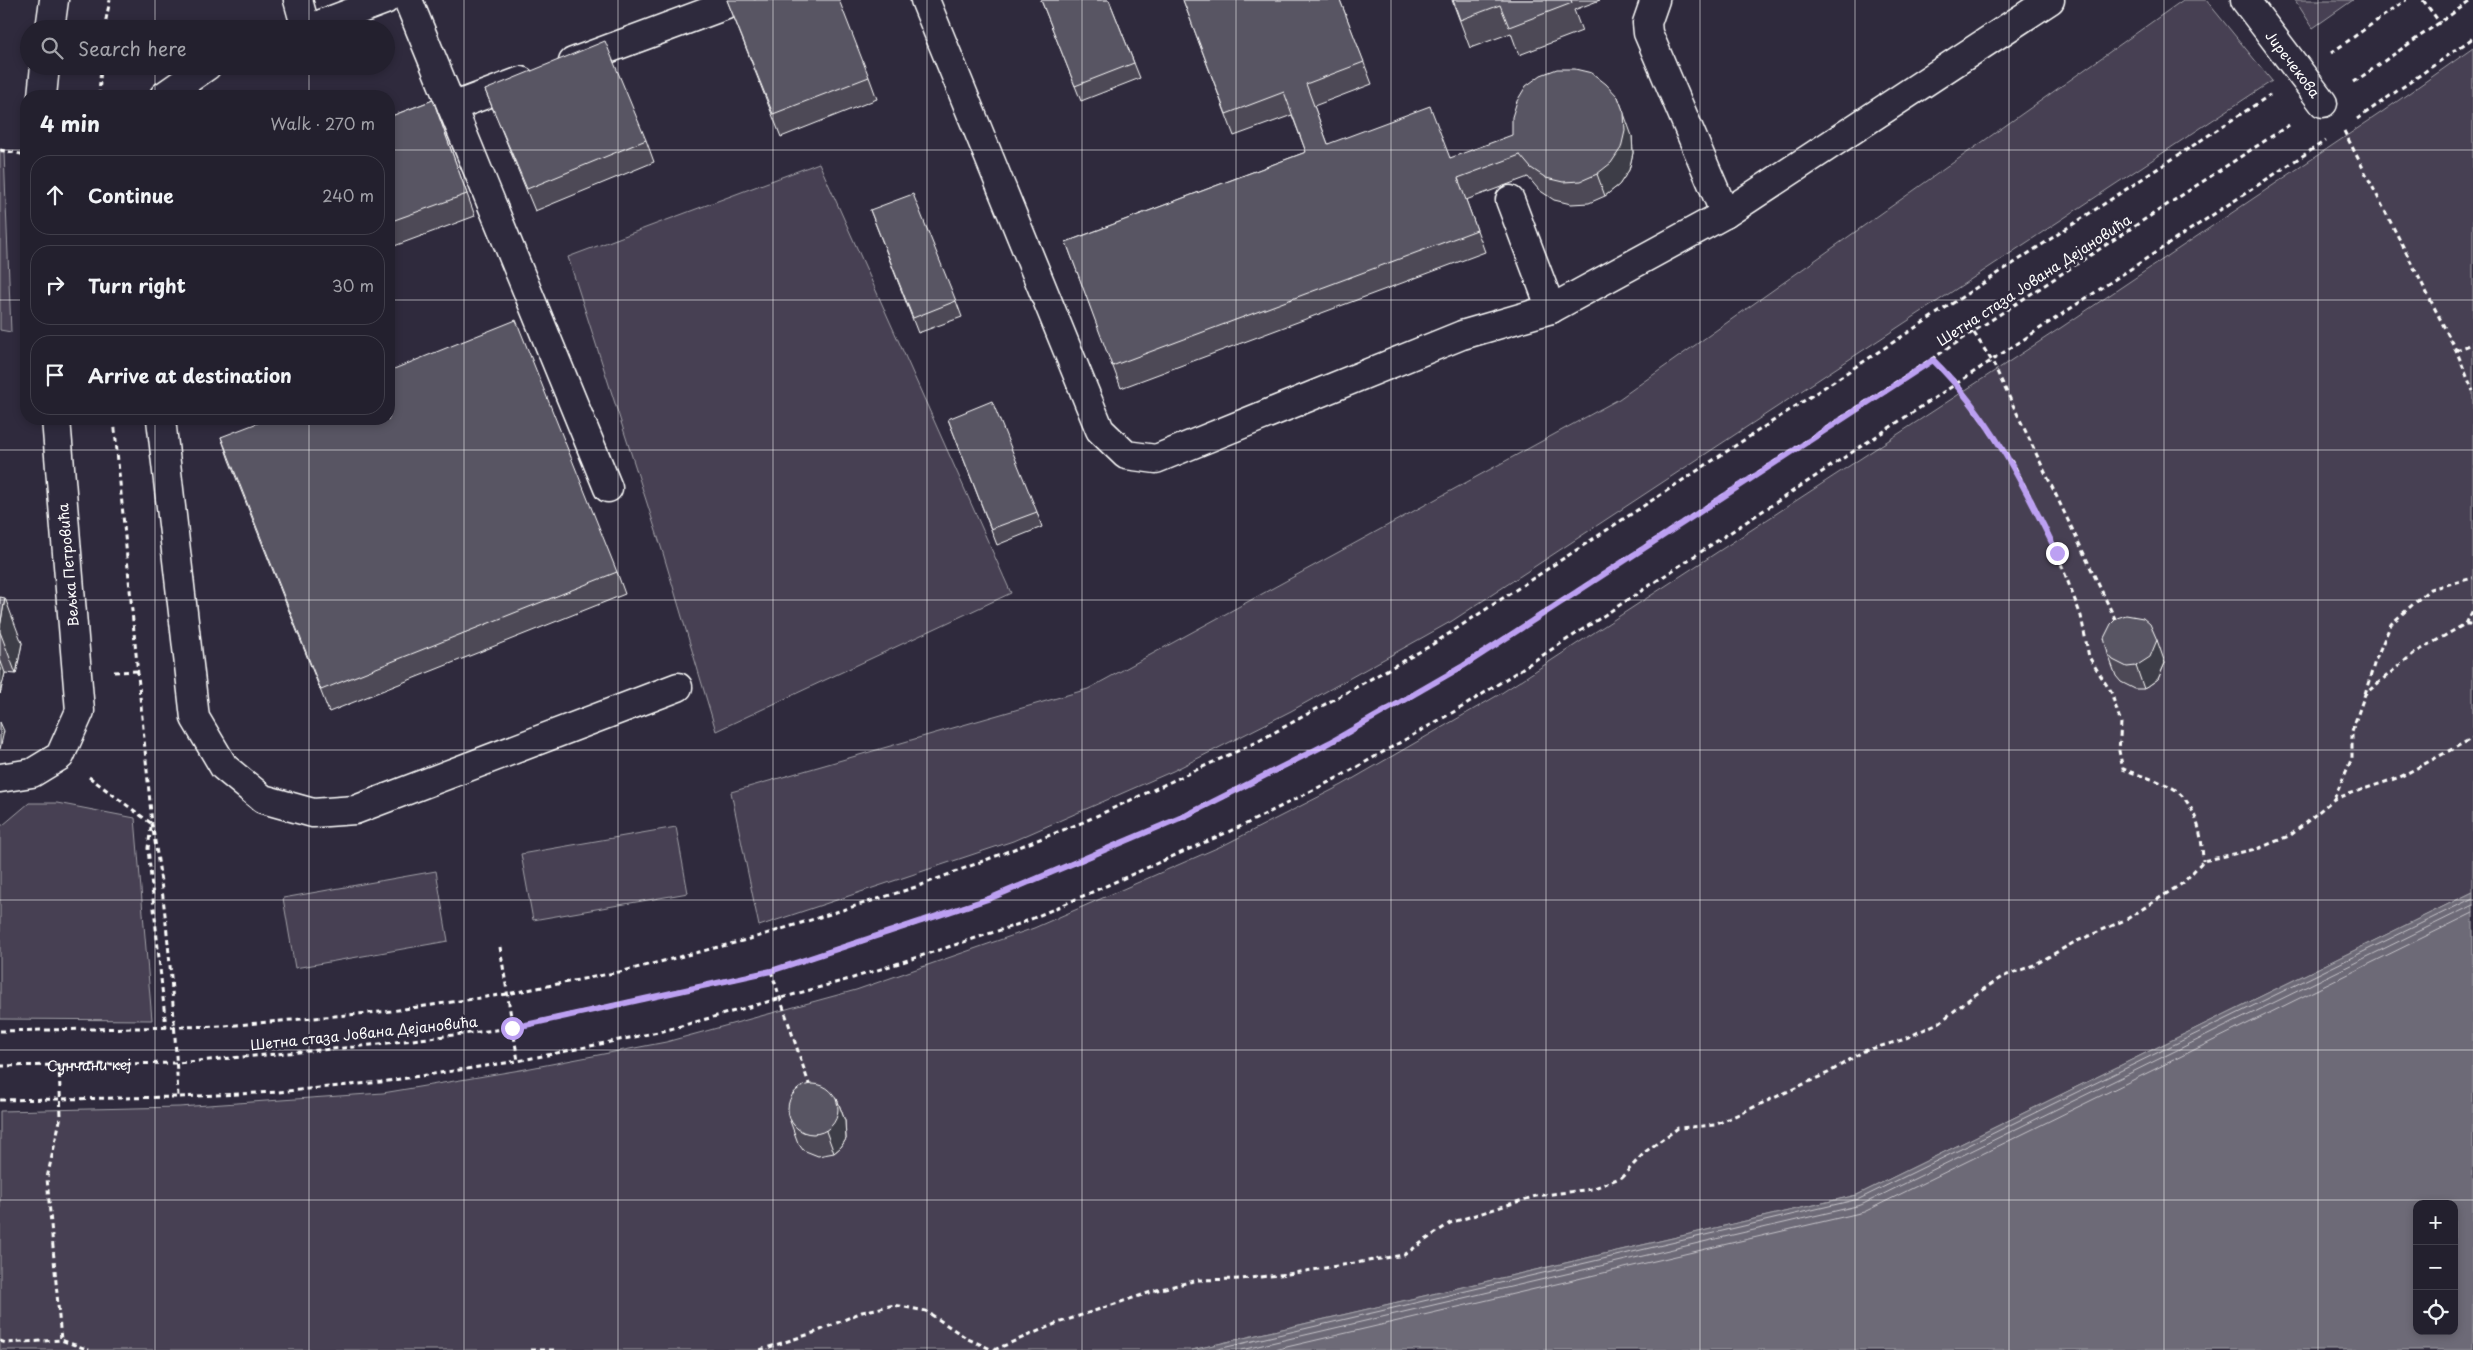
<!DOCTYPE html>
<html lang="en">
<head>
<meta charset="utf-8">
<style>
  body { margin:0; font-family:"Playpen Sans",sans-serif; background:#2f2d3a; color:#f1f3f6 }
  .controls { position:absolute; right:15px; bottom:15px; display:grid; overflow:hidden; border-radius:10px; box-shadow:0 2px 8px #0003 }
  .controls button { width:45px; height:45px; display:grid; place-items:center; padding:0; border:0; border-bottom:1px solid #403e4a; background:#23202e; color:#f1f3f6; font:25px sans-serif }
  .stop { position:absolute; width:15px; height:15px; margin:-11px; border:4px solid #bca0f2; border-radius:50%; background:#fff }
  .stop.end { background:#bca0f2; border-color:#fff; box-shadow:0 1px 5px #0008 }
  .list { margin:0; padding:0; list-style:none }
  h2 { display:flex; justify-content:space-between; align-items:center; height:65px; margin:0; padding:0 20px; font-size:21px }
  h2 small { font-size:16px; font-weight:400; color:#a3a3aa }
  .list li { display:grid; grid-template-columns:32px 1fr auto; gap:15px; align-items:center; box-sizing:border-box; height:80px; margin:0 10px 10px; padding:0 10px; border:1px solid #403e4a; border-radius:20px }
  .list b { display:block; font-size:19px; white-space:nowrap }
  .list em { font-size:16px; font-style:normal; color:#a3a3aa }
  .icon { flex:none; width:28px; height:28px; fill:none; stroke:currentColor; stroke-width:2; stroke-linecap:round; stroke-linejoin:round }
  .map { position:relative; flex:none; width:2473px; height:1350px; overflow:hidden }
  .search { position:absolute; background:#23202e; box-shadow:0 2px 8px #0003; left:20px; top:20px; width:375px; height:55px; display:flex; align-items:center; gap:12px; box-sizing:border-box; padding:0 18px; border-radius:28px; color:#a3a3aa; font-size:19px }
  .panel { position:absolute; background:#23202e; box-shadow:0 2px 8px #0003; left:20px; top:90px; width:375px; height:335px; border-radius:20px }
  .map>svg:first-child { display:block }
</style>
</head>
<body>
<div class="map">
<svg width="2473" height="1350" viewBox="0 0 2473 1350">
  <rect width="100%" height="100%" fill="#2f2a3d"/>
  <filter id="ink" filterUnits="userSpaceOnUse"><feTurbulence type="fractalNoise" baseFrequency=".02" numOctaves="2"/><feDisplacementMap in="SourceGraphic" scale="10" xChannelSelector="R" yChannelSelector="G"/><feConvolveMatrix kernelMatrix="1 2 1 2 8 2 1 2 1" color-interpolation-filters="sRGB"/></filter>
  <g filter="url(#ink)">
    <g fill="#464152" stroke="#a2a0a8">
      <path d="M2183,0h23l66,81 -820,540 -161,90 -118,60 -160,70 -254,85 -28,-134 357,-103 531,-290z"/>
      <path d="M2295,0h58l-40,28z"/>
      <path d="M2473,48v844l-616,303 -665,155h-1192v-239l179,-4 204,-14 137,-23 146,-28 190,-52 178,-62 192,-84 116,-59 158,-91 562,-367 320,-215z"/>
      <path d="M0,152h4l7,180 -11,-2z"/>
      <path d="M819,163l192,430 -295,138 -53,-178 -95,-296z"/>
      <path d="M29,803h28l78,15 17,202 -152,-1v-194h3z"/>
      <path d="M676,827l12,66 -155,27 -12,-66z"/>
      <path d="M436,871l12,70 -153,27 -12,-70z"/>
    </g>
    <path fill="#6d6a77" stroke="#a7a6ad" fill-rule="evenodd" d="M2473,892v458h-1281l665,-155zM2417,1204h37v127h-37z"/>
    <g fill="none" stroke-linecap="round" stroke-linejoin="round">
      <g stroke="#c5c3c9" stroke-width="1">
        <path d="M1214,1350l645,-151 614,-301"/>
        <path d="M1241,1350l620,-145 612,-300"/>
        <path d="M1274,1350l590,-138 609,-299"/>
      </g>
      <g stroke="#fff" stroke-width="31">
        <g id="minor">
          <path d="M298,0l8,29"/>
          <path d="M408,0l200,488"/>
          <path d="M925,0l175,430 26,25 30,4 306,-124 89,-26 174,-95 325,-214"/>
          <path d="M1655,0l-8,23 1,10 77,181"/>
          <path id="s2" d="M2245,0l78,103"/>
          <path d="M50,29l4,-29"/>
          <path d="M308,29l77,-29"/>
          <path d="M573,62l167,-62"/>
          <path d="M42,96l3,-30"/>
          <path d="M164,96l43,-30"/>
          <path d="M452,107l69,-26"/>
          <path d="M1510,200l41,109"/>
          <path d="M161,419l34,299 29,49 39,32 50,14 42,-3 323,-123"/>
          <path d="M0,778l32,-5 28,-17 20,-45 -24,-292"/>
        </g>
      </g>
      <g stroke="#fff" stroke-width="3" stroke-dasharray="5 4" stroke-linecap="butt">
        <path d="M2423,0l17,23"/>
        <path d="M104,29l6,-29"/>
        <path d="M2331,53l75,-53"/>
        <path d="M2354,82l118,-82"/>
        <path d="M99,96l2,-30"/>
        <path d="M2357,119l116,-81"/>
        <path d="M2344,131l112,219 17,41"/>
        <path d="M0,150l26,5"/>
        <path d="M1974,333l18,28 125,262"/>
        <path d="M2456,350l17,-6"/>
        <path d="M1933,360l24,24 57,81 43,88 24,63 8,41 22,35 10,31 -2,28 4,18c14,6 43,13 54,22 20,17 25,44 26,70"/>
        <path d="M114,419l38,405c16,90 22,181 26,273"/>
        <path d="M2466,624l7,-14"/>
        <path d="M114,672l25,-1"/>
        <path d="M2365,694l10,-33 16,-37 39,-35 43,-11"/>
        <path d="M89,777l63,47"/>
        <path d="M2334,799l18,-41v-27l13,-37 48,-40 52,-30h8"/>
        <path d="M151,827l-3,21 18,180"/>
        <path d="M500,947l18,114"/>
        <path d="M771,971l39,116"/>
        <path d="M0,1031l225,-5 166,-15 116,-17 117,-23 126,-32 166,-52 165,-64 176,-81 173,-96 840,-551"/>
        <path d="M59,1065l2,51 -14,62 14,162"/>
        <path id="s1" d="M0,1066l176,-3 178,-16 158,-19 259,-57 220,-73 196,-83 144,-73 132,-76 829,-543"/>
        <path d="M0,1100l178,-3 100,-5 103,-10 137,-21 145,-30 190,-53 169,-55 224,-99 95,-48 123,-70 124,-80 737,-485"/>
        <path d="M0,1341l6,2 55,-3 28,10"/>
        <path d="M531,1350h26"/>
        <path d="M760,1350l56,-18 46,-20 32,-7 32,6 42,28 25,11"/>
        <path d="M994,1350l61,-26 102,-34 41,-10 43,-1 47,-5 116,-19 46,-32 86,-27 56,-7 30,-12 23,-25 33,-24 37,-3 113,-52 36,-22 38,-11 38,-18 32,-25 30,-20 32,-12 39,-22 54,-24 56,-36 20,-22 57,-13 31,-13 43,-36 66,-22 73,-39"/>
      </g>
      <use href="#minor" stroke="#2f2a3d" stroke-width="28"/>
    </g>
    <g fill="#4d4956" stroke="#fff">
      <path d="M727,0l142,77 8,22 -96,38z"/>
      <path d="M1041,0h68l31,78 -59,23z"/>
      <path d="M1183,0h157l32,84 -58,22 14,38 122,14 182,-22 1,17 -4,17 -10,15 -14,11 -16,7 -18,1 -17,-4 -15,-10 -11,-13 -62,23 19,52 -364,136 -55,-146 240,-90 -14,-37 -58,21z"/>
      <path d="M1452,0h148l-26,10 8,21 -63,24 -8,-22 -41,15z"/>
      <path d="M485,90l161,50 8,22 -119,49 -41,-99z"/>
      <path d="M433,100l42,116 -86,32v-131z"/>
      <path d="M870,210l86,91 6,16 -44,16z"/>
      <path d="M948,419l89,93 5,15 -45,18z"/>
      <path d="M221,437l396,135 8,22 -296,118 -100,-252z"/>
      <path d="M0,597l22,46 -6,31 -11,-1 -5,21z"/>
      <path d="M2108,654l57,9 -7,16 -14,10h-9l-14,-7 -5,-6z"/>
      <path d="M837,1099l8,22 1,18 -5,8 -7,6 -16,3 -15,-6 -5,-7 -8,-22z"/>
    </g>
    <g fill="#3e3c46" stroke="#fff">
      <path d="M1618,97l14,39 1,17 -4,17 -10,15 -14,11 -8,-22z"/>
      <path d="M5,598l17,45 -6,31 -16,-42v-5z"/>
      <path d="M2157,640l8,23 -7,16 -14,10 -8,-23z"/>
      <path d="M0,659l5,14 -5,21z"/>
      <path d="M0,722l4,9 -4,18z"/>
      <path d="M837,1099l8,22 1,18 -5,8 -7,6 -8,-22z"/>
    </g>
    <g fill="#595564" stroke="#fff">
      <path d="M727,0h112l30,77 -96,37z"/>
      <path d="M1041,0h68l25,63 -59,23z"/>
      <path d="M1183,0h157l24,62 -58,22 22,60 102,-38 20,52 62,-23v-18l5,-16 9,-15 15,-11 16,-6h18l17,4 14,11 12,13 6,16 1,18 -4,17 -10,15 -14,11 -16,7 -18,1 -17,-4 -15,-10 -11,-13 -62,23 19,52 -365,136 -46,-124 240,-90 -22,-60 -58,22z"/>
      <path d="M1453,0h118l1,3 -63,24 -9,-22 -40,15z"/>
      <path d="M605,41l41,99 -119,49 -42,-99z"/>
      <path d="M433,100l34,94 -78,28v-105z"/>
      <path d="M913,194l43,107 -43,17 -43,-108z"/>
      <path d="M516,320l101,252 -296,118 -100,-253 47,-18h121v-48z"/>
      <path d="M992,401l45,111 -46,17 -43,-110z"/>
      <path d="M0,597l5,1 -5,29z"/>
      <path d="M2126,615l17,3 7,6 7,16 -7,17 -14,9 -9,1 -14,-7 -5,-6 -4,-16 7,-14 6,-6z"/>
      <circle cx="813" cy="1109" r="25"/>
    </g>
  </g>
  <g fill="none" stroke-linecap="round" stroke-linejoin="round" filter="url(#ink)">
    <path stroke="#bca0f2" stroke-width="6" d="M512,1028l259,-57 220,-73 196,-83 144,-73 132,-76 470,-306c56,55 90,123 124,193"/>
  </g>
  <path fill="none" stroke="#fff" stroke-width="1" stroke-opacity="0.55" d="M155,0v29M309,0v29M464,0v1350M618,0v1350M773,0v1350M927,0v1350M1082,0v1350M1236,0v1350M1391,0v1350M1546,0v1350M1700,0v1350M1855,0v1350M2009,0v1350M2164,0v1350M2318,0v1350M155,66v30M309,66v30M0,150h26M389,150h2084M0,300h26M389,300h2084M155,419v931M309,419v931M0,450h2473M0,600h2473M0,750h2473M0,900h2473M0,1050h2473M0,1200h2473"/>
  <g text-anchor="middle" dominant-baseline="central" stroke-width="5" stroke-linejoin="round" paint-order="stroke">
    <g font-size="14" fill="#fff" stroke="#2f2a3d">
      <text stroke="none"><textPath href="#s2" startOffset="80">Јиречекова</textPath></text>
      <text transform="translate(2034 280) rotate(-33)">Шетна стаза Јована Дејановића</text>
      <text transform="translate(68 565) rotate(-95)">Вељка Петровића</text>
      <text transform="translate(364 1033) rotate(-6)">Шетна стаза Јована Дејановића</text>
      <text stroke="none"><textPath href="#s1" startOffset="89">Сунчани кеј</textPath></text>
    </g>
  </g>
</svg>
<div class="controls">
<button>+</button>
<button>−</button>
<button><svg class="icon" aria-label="locate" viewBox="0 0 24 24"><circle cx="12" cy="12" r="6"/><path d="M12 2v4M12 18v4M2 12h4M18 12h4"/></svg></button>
</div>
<div class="stop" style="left:512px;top:1028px"></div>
<div class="stop end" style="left:2057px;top:553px"></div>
<div class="search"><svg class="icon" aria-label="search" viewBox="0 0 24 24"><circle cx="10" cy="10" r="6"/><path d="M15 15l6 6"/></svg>Search here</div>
<section class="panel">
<h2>4 min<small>Walk · 270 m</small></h2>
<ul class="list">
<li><svg class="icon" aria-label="ahead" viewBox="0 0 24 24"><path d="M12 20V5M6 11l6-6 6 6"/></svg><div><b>Continue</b></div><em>240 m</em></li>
<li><svg class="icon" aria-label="right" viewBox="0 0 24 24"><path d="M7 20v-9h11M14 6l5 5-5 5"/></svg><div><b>Turn right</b></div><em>30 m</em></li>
<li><svg class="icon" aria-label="arrive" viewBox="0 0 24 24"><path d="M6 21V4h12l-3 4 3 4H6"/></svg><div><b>Arrive at destination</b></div></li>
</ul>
</section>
</div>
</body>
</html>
